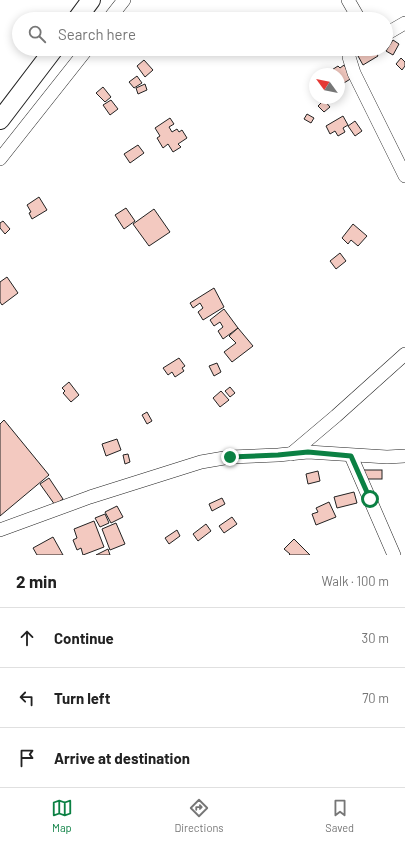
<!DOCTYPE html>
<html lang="en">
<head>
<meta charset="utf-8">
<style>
  body { margin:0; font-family:Barlow,sans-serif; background:#f6f6f6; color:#222 }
  .compass { position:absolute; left:309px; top:68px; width:36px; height:36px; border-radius:50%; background:#fff; box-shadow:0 2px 10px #0003; rotate:303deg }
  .stop { position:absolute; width:12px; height:12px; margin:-9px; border:3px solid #0b8043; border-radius:50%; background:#fff }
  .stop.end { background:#0b8043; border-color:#fff; box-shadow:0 1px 4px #0008 }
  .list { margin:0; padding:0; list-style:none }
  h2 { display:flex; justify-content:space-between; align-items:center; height:52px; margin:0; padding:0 16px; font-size:17px }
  h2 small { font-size:13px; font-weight:400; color:#767676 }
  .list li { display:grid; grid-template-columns:26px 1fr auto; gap:12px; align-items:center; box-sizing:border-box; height:60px; padding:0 16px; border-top:1px solid #e0e0e0 }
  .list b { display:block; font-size:15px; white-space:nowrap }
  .list em { font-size:13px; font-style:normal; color:#767676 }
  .icon { flex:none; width:22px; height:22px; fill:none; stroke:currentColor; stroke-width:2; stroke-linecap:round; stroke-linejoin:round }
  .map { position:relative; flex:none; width:405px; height:555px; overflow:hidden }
  .search { position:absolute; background:#fff; box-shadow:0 2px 10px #0003; left:12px; right:12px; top:12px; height:44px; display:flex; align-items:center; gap:10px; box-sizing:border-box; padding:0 14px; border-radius:22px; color:#767676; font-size:15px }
  .sheet { height:232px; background:#fff }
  nav { display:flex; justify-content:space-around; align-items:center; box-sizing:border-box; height:56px; border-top:1px solid #e0e0e0; background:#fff; font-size:11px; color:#767676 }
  nav a { display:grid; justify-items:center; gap:2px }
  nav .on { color:#0b8043 }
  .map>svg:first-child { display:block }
</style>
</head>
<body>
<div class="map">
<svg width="405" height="555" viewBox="0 0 405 555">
  <rect width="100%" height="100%" fill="#fff"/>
  <g fill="#f3c9c0" stroke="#222">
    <path d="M393,40l6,4 -6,11 -7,-4z"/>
    <path d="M370,49h4l4,7 -15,9 -5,-9z"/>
    <path d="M401,58l4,4v4l-3,4 -6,-6z"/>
    <path d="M144,60l9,10 -8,7 -8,-11z"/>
    <path d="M344,65l8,13 -13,8v-12h-11l-1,-1 11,-7 2,2z"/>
    <path d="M137,76l5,7 -8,5 -5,-6z"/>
    <path d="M145,84l2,6 -9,4 -2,-6z"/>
    <path d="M103,87l8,10 -6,5 -9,-9z"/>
    <path d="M111,100l7,9 -8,6 -7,-10z"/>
    <path d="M324,100l6,7 -6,5 -6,-6z"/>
    <path d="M307,114l7,4 -3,5 -7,-4z"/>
    <path d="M343,116l5,9 -5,3 2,4 -7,4 -3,-5 -5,3 -4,-8z"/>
    <path d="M170,118l4,6 -5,3 3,5 5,-3 2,3 3,-2 5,8 -9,6 3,3 -8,5 -5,-8 -5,4 -6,-10 3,-2 -5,-8z"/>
    <path d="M355,121l7,10 -7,5 -7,-10z"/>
    <path d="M138,145l6,8 -14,10 -6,-9z"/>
    <path d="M39,197l8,13 -15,9 -3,-6 2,-1 -4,-7z"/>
    <path d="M126,208l9,13 -11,8 -9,-14z"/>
    <path d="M154,209l16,23 -21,14 -16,-22z"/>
    <path d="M3,221l7,8 -5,5 -5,-6v-5z"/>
    <path d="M353,224l14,12 -9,10 -7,-6 -3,4 -6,-6z"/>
    <path d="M340,253l6,8 -10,8 -6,-8z"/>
    <path d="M7,277l11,16 -16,12 -2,-3v-20z"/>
    <path d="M214,288l10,19 -21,13 -5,-8 5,-4 -3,-5 -7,5 -3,-5z"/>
    <path d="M224,309l14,19 -15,11 -5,-8 5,-4 -3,-5 -6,4 -4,-6z"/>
    <path d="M238,328l15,18 -21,16 -8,-10 12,-9 -7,-7z"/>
    <path d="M179,358l6,8 -3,2 2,3 -9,6 -3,-5 -4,3 -5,-7z"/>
    <path d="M217,363l4,9 -7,4 -5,-10z"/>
    <path d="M69,382l10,13 -8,7 -8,-9 2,-2 -3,-3z"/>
    <path d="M230,387l5,6 -5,4 -5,-6z"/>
    <path d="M221,391l8,9 -9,7 -7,-9z"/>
    <path d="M147,412l5,9 -5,3 -5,-9z"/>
    <path d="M4,420l45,55 -49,41v-92z"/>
    <path d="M117,439l4,11 -15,6 -4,-12z"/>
    <path d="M128,454l2,8 -5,2 -2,-9z"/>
    <rect x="364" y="470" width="18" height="9"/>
    <path d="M318,471l2,10 -12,3 -2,-10z"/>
    <path d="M49,478l14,21 -8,6 -15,-21z"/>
    <path d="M354,492l3,11 -20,5 -3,-11z"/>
    <path d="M222,498l3,6 -13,7 -3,-7z"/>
    <path d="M329,502l7,15 -20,8 -4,-11 6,-2 -2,-4z"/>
    <path d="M117,506l6,11 -12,6 -6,-11z"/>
    <path d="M105,514l4,9 -9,4 -5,-9z"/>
    <path d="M232,517l5,7 -13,9 -5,-7z"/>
    <path d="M94,521l10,26 -21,8 -2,-7 -4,2 -4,-10 4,-2 -3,-9z"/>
    <path d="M116,523l9,21 -15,6 -8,-21z"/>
    <path d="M206,524l5,7 -13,10 -5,-7z"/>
    <path d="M177,530l3,6 -11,8 -4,-6z"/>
    <path d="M53,537l10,18h-26l-4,-7z"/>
    <path d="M294,539l16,16h-21l1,-1 -6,-5z"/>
    <path d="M108,549l2,6h-14z"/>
  </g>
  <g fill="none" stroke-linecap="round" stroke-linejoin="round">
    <g stroke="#222" stroke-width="14">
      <g id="minor">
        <path d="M348,0l11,19"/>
        <path d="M109,19l15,-19"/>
        <path d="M386,34l19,-11"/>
        <path d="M350,49l-1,8 5,16 51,103"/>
        <path d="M0,159l87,-110"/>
        <path d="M291,454l45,-38 69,-62"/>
        <path d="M351,456l43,99"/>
        <path d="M0,530l90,-33 111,-35 29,-5 48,-2 30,-3 79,5 18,-1"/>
      </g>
    </g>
    <g stroke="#222" stroke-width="20">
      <g id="highway">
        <path d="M77,19l14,-19"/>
        <path d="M0,120l54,-71"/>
      </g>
    </g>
    <use href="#minor" stroke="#fff" stroke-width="13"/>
    <use href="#highway" stroke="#fff" stroke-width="18"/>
  </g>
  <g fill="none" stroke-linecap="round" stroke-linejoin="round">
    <path stroke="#0b8043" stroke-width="5" d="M230,457l48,-2 30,-3 43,4 19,43"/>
  </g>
</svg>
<svg class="compass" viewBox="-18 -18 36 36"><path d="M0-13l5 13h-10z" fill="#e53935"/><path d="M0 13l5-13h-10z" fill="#767676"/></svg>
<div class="stop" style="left:370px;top:499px"></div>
<div class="stop end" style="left:230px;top:457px"></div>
<div class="search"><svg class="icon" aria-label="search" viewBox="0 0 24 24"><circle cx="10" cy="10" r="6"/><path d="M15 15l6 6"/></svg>Search here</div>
</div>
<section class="sheet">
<h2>2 min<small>Walk · 100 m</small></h2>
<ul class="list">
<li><svg class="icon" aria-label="ahead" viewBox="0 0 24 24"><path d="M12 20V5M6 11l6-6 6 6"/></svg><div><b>Continue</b></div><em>30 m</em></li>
<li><svg class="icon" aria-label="left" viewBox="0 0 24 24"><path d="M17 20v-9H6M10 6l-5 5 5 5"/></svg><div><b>Turn left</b></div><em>70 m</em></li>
<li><svg class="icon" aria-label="arrive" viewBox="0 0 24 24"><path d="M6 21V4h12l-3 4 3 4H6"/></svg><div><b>Arrive at destination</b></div></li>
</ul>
</section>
<nav>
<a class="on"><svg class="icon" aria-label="map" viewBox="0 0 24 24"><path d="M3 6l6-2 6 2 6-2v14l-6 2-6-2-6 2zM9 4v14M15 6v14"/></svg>Map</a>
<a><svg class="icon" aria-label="directions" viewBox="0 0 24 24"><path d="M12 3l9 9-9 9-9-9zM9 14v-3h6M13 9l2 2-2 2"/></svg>Directions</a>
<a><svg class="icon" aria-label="saved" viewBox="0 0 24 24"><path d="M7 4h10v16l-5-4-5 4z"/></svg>Saved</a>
</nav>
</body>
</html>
